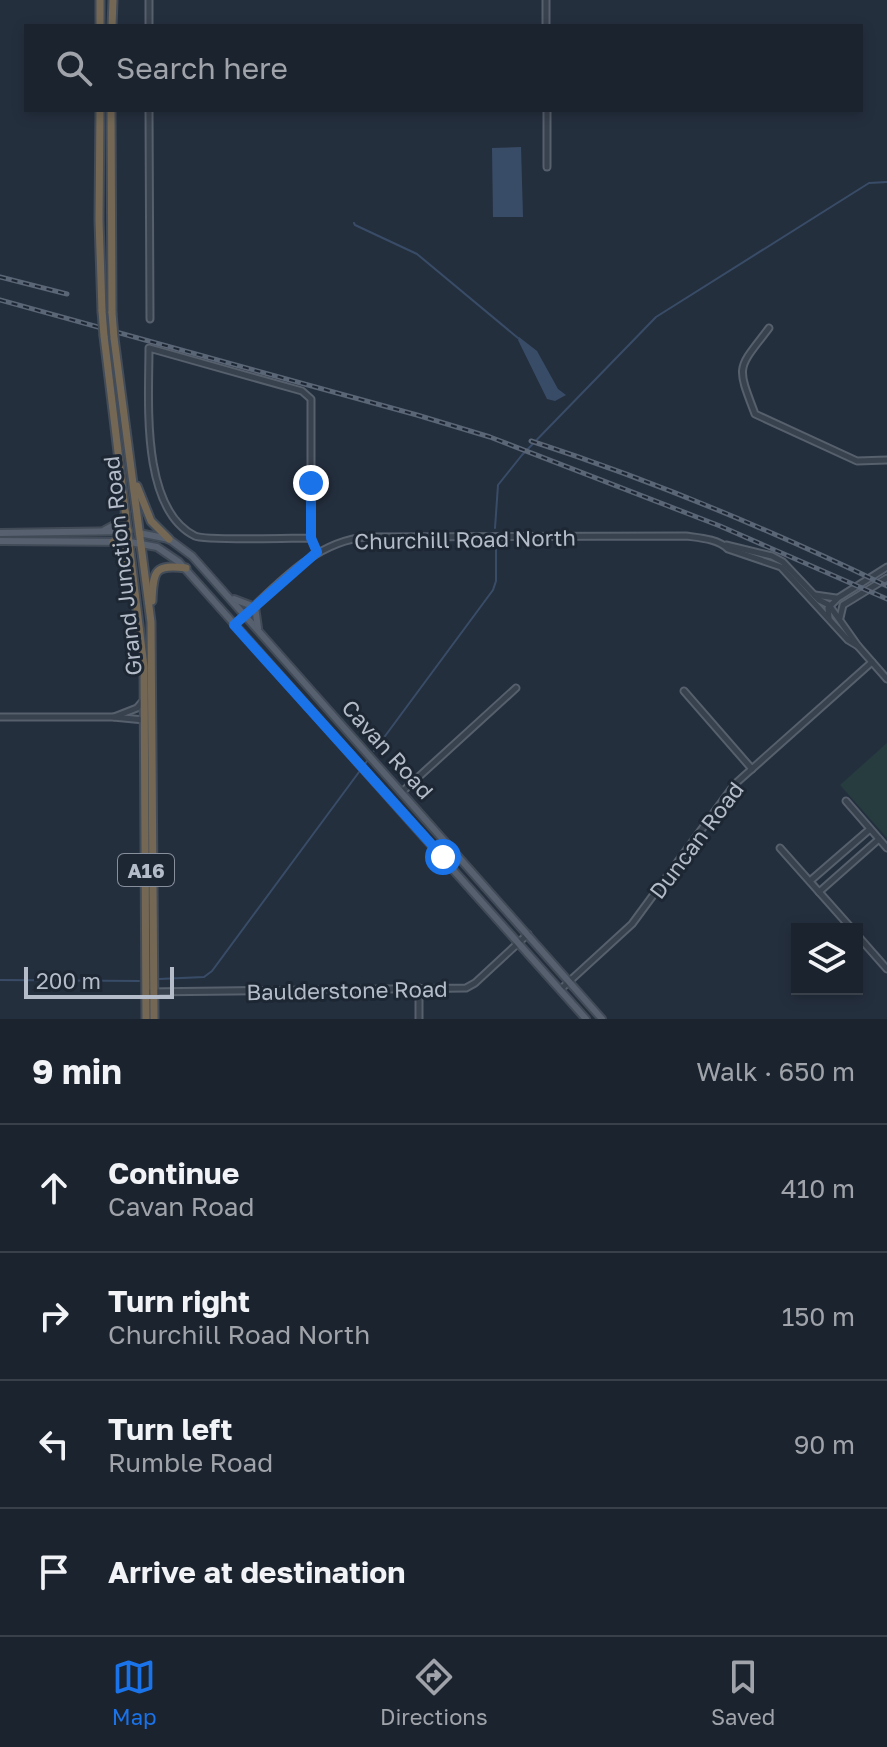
<!DOCTYPE html>
<html lang="en">
<head>
<meta charset="utf-8">
<style>
  body { margin:0; font-family:"Golos Text",sans-serif; background:#242b36; color:#f1f3f6 }
  .controls { position:absolute; right:24px; bottom:24px; display:grid; overflow:hidden; border-radius:0px; box-shadow:0 4px 12px #0003 }
  .controls button { width:72px; height:72px; display:grid; place-items:center; padding:0; border:0; border-bottom:2px solid #39404a; background:#1b232e; color:#f1f3f6; font:40px sans-serif }
  .scale { position:absolute; left:24px; bottom:20px; width:150px; box-sizing:border-box; padding-left:8px; border:4px solid #b4bcc9; border-top:0; font-size:22px; line-height:28px; white-space:nowrap; color:#b4bcc9; -webkit-text-stroke:6px #1d2633; paint-order:stroke }
  .stop { position:absolute; width:24px; height:24px; margin:-18px; border:6px solid #1a73e8; border-radius:50%; background:#fff }
  .stop.end { background:#1a73e8; border-color:#fff; box-shadow:0 2px 8px #0008 }
  .list { margin:0; padding:0; list-style:none }
  h2 { display:flex; justify-content:space-between; align-items:center; height:104px; margin:0; padding:0 32px; font-size:34px }
  h2 small { font-size:26px; font-weight:400; color:#a0a4aa }
  .list li { display:grid; grid-template-columns:52px 1fr auto; gap:24px; align-items:center; box-sizing:border-box; height:128px; padding:0 32px; border-top:2px solid #39404a }
  .list b { display:block; font-size:30px; white-space:nowrap }
  .list p { margin:0; font-size:26px; white-space:nowrap; color:#a0a4aa }
  .list em { font-size:26px; font-style:normal; color:#a0a4aa }
  .icon { flex:none; width:44px; height:44px; fill:none; stroke:currentColor; stroke-width:2; stroke-linecap:round; stroke-linejoin:round }
  .map { position:relative; flex:none; width:887px; height:1019px; overflow:hidden }
  .search { position:absolute; background:#1b232e; box-shadow:0 4px 12px #0003; left:24px; right:24px; top:24px; height:88px; display:flex; align-items:center; gap:20px; box-sizing:border-box; padding:0 28px; border-radius:0px; color:#a0a4aa; font-size:30px }
  .sheet { height:616px; background:#1b232e }
  nav { display:flex; justify-content:space-around; align-items:center; box-sizing:border-box; height:112px; border-top:2px solid #39404a; background:#1b232e; font-size:22px; color:#a0a4aa }
  nav a { display:grid; justify-items:center; gap:4px }
  nav .on { color:#1a73e8 }
  .map>svg:first-child { display:block }
</style>
</head>
<body>
<div class="map">
<svg width="887" height="1019" viewBox="0 0 887 1019">
  <rect width="100%" height="100%" fill="#242f3e"/>
  <path fill="#263c3f" d="M887,743v95l-47,-53z"/>
  <g fill="#394c67">
    <path d="M521,147l2,70h-30l-1,-69z"/>
    <path d="M519,337l18,14 21,38 8,6 -11,6 -8,-2 -29,-59z"/>
  </g>
  <g fill="none" stroke-linecap="round" stroke-linejoin="round">
    <g stroke="#394c67" stroke-width="2">
      <path d="M354,223l1,2 62,29 101,84"/>
      <path d="M495,528l3,-43 24,-30 134,-138 213,-134 18,-1"/>
      <path d="M374,751l119,-161 3,-9v-37"/>
      <path d="M364,765l4,-5"/>
      <path d="M159,979l45,-2 8,-6 147,-199"/>
      <path d="M0,980l139,1"/>
    </g>
    <g stroke="#565f6c" stroke-width="9">
      <g id="minor">
        <path d="M149,0v26"/>
        <path d="M546,0v26"/>
        <path d="M149,110l1,209"/>
        <path d="M547,110v57"/>
        <path d="M769,328c-32,42 -33,36 -14,86l102,47 30,-1"/>
        <path d="M311,538c-19,0 -106,3 -116,-2 -55,-27 -46,-137 -46,-188l153,43 9,8v139l6,14"/>
        <path d="M726,545l46,11 11,6 36,38 10,5 29,41 29,33"/>
        <path d="M815,595l21,3"/>
        <path d="M829,618l-1,-10 10,-10 49,-31"/>
        <path d="M840,618l3,-13 44,-27"/>
        <path d="M234,625c39,-35 78,-84 133,-88l319,-1c15,2 32,3 42,13l53,18 67,73 10,6"/>
        <path d="M684,691l68,78"/>
        <path d="M0,717h113l31,3"/>
        <path d="M114,717l23,-9 6,-7"/>
        <path d="M402,792l114,-104"/>
        <path d="M846,801l41,47"/>
        <path d="M780,848l72,81"/>
        <path d="M810,881l60,-52"/>
        <path d="M819,892l60,-53"/>
        <path d="M857,935l30,34"/>
        <path d="M419,988v31"/>
        <path d="M561,989l71,-65 103,-140 137,-122"/>
        <path d="M146,992l320,-4 9,-5 53,-49"/>
      </g>
    </g>
    <g stroke="#414a57" stroke-width="10">
      <g id="major">
        <path d="M105,530l13,-7 8,-10"/>
        <path d="M0,533l129,-2"/>
        <path d="M139,533l30,6 23,17 410,463"/>
        <path d="M0,541l130,1 27,5 22,15 407,457"/>
        <path d="M234,599l21,8 3,21"/>
      </g>
    </g>
    <g stroke="#434c59" stroke-width="11">
      <g id="highway">
        <path d="M100,0v26"/>
        <path d="M112,26l1,-26"/>
        <path d="M100,110l-1,110 3,91"/>
        <path d="M111,110l1,203"/>
        <path d="M104,336l40,331 2,352"/>
        <path d="M114,338l37,284 3,397"/>
        <path d="M137,486l14,35 18,18"/>
        <path d="M113,542l11,11 5,15"/>
        <path d="M152,601c1,-31 3,-37 34,-33"/>
      </g>
    </g>
    <use href="#minor" stroke="#38414e" stroke-width="5"/>
    <use href="#major" stroke="#56606e" stroke-width="6"/>
    <use href="#highway" stroke="#746855" stroke-width="7"/>
    <g stroke="#5a6575" stroke-width="5">
      <g id="rail">
        <path d="M0,277l67,17"/>
        <path d="M0,300l417,115 73,22 230,89 167,73"/>
        <path d="M531,441c123,40 240,89 356,145"/>
      </g>
    </g>
    <use href="#rail" stroke="#1d2633" stroke-width="2" stroke-dasharray="6" stroke-linecap="butt"/>
    <g stroke="#434c59" stroke-width="11" stroke-linecap="butt">
      <g id="highway-bridge">
        <path d="M102,311l2,25"/>
        <path d="M112,313l2,25"/>
      </g>
    </g>
    <use href="#highway-bridge" stroke="#746855" stroke-width="7"/>
  </g>
  <g fill="none" stroke-linecap="round" stroke-linejoin="round">
    <path stroke="#1a73e8" stroke-width="10" d="M311,483v55l6,14 -83,73 209,232"/>
  </g>
  <g text-anchor="middle" dominant-baseline="central" stroke-width="6" stroke-linejoin="round" paint-order="stroke">
    <rect fill="#1d2633" stroke="#878f9c" stroke-width="2" x="118" y="854" width="56" height="32" rx="6"/>
    <g font-size="20" font-weight="bold" fill="#b4bcc9">
      <text x="146" y="870">A16</text>
    </g>
    <g font-size="22" fill="#b4bcc9" stroke="#1d2633">
      <text transform="translate(465 539) rotate(-1)">Churchill Road North</text>
      <text transform="translate(122 566) rotate(-96)">Grand Junction Road</text>
      <text transform="translate(388 749) rotate(48)">Cavan Road</text>
      <text transform="translate(696 840) rotate(-53)">Duncan Road</text>
      <text transform="translate(347 990) rotate(-1)">Baulderstone Road</text>
    </g>
  </g>
</svg>
<div class="controls">
<button><svg class="icon" aria-label="layers" viewBox="0 0 24 24"><path d="M12 4l9 5-9 5-9-5zM3 14l9 5 9-5"/></svg></button>
</div>
<div class="scale">200 m</div>
<div class="stop" style="left:443px;top:857px"></div>
<div class="stop end" style="left:311px;top:483px"></div>
<div class="search"><svg class="icon" aria-label="search" viewBox="0 0 24 24"><circle cx="10" cy="10" r="6"/><path d="M15 15l6 6"/></svg>Search here</div>
</div>
<section class="sheet">
<h2>9 min<small>Walk · 650 m</small></h2>
<ul class="list">
<li><svg class="icon" aria-label="ahead" viewBox="0 0 24 24"><path d="M12 20V5M6 11l6-6 6 6"/></svg><div><b>Continue</b><p>Cavan Road</p></div><em>410 m</em></li>
<li><svg class="icon" aria-label="right" viewBox="0 0 24 24"><path d="M7 20v-9h11M14 6l5 5-5 5"/></svg><div><b>Turn right</b><p>Churchill Road North</p></div><em>150 m</em></li>
<li><svg class="icon" aria-label="left" viewBox="0 0 24 24"><path d="M17 20v-9H6M10 6l-5 5 5 5"/></svg><div><b>Turn left</b><p>Rumble Road</p></div><em>90 m</em></li>
<li><svg class="icon" aria-label="arrive" viewBox="0 0 24 24"><path d="M6 21V4h12l-3 4 3 4H6"/></svg><div><b>Arrive at destination</b></div></li>
</ul>
</section>
<nav>
<a class="on"><svg class="icon" aria-label="map" viewBox="0 0 24 24"><path d="M3 6l6-2 6 2 6-2v14l-6 2-6-2-6 2zM9 4v14M15 6v14"/></svg>Map</a>
<a><svg class="icon" aria-label="directions" viewBox="0 0 24 24"><path d="M12 3l9 9-9 9-9-9zM9 14v-3h6M13 9l2 2-2 2"/></svg>Directions</a>
<a><svg class="icon" aria-label="saved" viewBox="0 0 24 24"><path d="M7 4h10v16l-5-4-5 4z"/></svg>Saved</a>
</nav>
</body>
</html>
